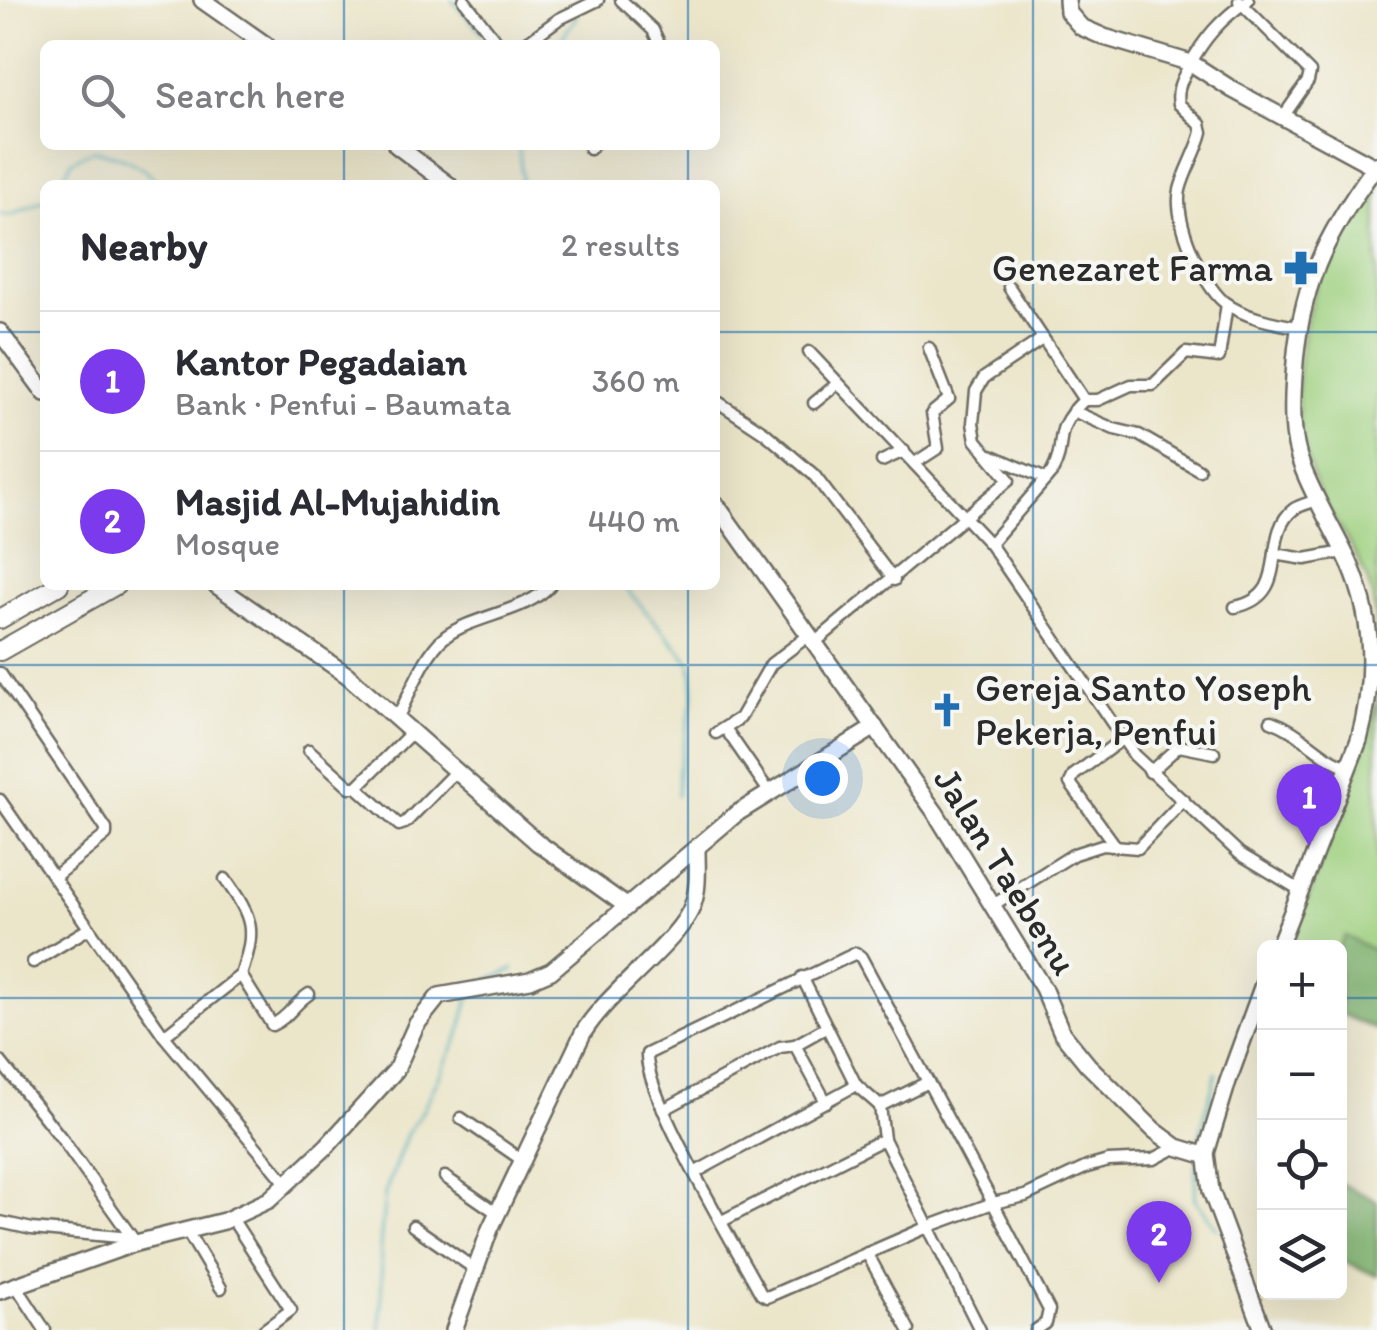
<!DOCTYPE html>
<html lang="en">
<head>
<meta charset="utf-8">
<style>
  body { margin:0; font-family:Itim,sans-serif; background:#f7f7f7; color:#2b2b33 }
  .controls { position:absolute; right:30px; bottom:30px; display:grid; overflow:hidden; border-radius:15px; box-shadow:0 10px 40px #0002 }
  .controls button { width:90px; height:90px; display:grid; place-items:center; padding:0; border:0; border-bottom:2px solid #e1e1e2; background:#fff; color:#2b2b33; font:50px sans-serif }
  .you { position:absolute; left:822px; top:778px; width:35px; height:35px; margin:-25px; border:8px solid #fff; border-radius:50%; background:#1a73e8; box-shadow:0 0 0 15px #1a73e833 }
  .badge { display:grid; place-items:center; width:65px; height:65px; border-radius:50%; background:#7c3aed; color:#fff; font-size:32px; font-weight:700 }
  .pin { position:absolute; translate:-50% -82px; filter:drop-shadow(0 2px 5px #0008) }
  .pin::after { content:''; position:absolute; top:52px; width:35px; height:30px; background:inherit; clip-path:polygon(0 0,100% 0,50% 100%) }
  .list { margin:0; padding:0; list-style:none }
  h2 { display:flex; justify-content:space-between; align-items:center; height:130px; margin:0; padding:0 40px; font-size:42px }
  h2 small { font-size:32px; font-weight:400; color:#7c7c81 }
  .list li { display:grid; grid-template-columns:65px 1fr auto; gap:30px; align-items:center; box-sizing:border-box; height:140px; padding:0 40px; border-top:2px solid #e1e1e2 }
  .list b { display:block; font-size:38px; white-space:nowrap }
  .list p { margin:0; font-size:32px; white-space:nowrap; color:#7c7c81 }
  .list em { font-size:32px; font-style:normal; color:#7c7c81 }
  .icon { flex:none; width:55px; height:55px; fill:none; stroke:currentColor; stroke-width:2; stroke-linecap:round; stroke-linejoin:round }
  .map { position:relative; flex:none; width:1377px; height:1330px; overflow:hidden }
  .search { position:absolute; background:#fff; box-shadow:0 10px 40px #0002; left:40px; top:40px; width:680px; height:110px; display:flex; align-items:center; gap:25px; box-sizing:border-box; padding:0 35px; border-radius:15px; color:#7c7c81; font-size:38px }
  .panel { position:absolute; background:#fff; box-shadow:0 10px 40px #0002; left:40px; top:180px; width:680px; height:410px; border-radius:15px }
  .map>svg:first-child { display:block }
</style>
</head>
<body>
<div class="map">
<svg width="1377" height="1330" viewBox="0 0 1377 1330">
  <rect width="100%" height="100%" fill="#f6f6f2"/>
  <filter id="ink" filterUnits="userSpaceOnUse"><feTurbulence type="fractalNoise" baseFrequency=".01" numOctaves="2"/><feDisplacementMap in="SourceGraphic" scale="20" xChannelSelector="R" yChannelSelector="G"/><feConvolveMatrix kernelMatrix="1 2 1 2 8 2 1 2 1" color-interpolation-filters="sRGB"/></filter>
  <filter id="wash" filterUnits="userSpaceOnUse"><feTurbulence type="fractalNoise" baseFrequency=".0048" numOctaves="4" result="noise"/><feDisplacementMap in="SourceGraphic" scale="40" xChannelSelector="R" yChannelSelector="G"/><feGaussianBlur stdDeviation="2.25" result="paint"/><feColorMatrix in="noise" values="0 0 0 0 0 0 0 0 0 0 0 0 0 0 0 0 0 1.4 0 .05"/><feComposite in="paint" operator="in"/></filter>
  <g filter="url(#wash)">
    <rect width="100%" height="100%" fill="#ebe5c9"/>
    <g fill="#9fd07f" stroke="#657e55" stroke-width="2.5">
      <path d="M1377,179v466c-2,-22 -2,-46 -11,-68 -13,-33 -37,-61 -51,-95 -41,-101 -4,-221 62,-303z"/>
      <path d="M1377,694v258l-32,-16 -6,11 -49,1 80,-216z"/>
    </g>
    <g fill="#7fb26e" stroke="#556e4c" stroke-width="2.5">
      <path d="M1345,936l32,16v78l-37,-16 -1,-67z"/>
      <path d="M1340,1183l37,18v75l-37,-17z"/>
    </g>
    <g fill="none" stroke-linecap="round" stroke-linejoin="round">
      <g stroke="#3babb8" stroke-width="2.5">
        <path d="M452,0l34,37"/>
        <path d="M557,45l20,-29"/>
        <path d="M519,145l3,40"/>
        <path d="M59,185l13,-24 22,-11c27,6 49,15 68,35"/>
        <path d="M0,214l11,1 34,-15"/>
        <path d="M623,585l68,78 3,32 -16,75 -1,26"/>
        <path d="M488,980l26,-11"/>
        <path d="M1197,1146l19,-73"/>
        <path d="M1196,1164l-1,35 22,30"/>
        <path d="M380,1330l2,-49 -2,-35 5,-53 22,-59 16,-24 37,-77 9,-35"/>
      </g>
    </g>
  </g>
  <g filter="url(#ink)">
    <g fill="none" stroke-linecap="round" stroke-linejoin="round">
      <g stroke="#6e6c62" stroke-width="15">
        <g id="street">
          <path d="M464,0l35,45"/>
          <path d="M621,0l32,30 7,15"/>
          <path d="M1248,0c-28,20 -43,37 -59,66 -7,13 -13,23 -10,38l21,20 2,8c-5,20 -17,38 -22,58 -7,29 22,94 44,112 19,15 50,21 73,25"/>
          <path d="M1239,1l71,71 -2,9 -25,36"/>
          <path d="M523,45l36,-26 39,-19"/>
          <path d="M590,149l3,-4"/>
          <path d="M1009,287l75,113h14l33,-15h22l33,-32 33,4 8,-53"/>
          <path d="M809,352l181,192 144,211 106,99 60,36"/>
          <path d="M715,400l50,33 49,42 80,105"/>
          <path d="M814,403l23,-19"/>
          <path d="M1073,411l41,18 25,6 60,35"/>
          <path d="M991,455l55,24"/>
          <path d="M882,461l22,-10"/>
          <path d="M915,463l23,-15 -6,-35 17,-14 -20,-51"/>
          <path d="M990,544l62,-72c17,-32 -3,-38 32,-72"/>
          <path d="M1275,554l30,5 39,-7"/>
          <path d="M1235,607c59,-12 24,-71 59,-98 6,-4 16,-6 23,-9"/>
          <path d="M813,644l196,-164 -33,-40 -3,-17 3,-32 8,-13 58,-39"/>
          <path d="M0,673l106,156v6l-52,42"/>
          <path d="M397,719c11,-22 29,-68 48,-82 28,-22 83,-25 105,-52"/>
          <path d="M1271,721c32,11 49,38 78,46"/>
          <path d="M725,728l45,65"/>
          <path d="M411,733l-54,54 42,38 6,-2 50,-51"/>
          <path d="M716,733l24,-15 31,-54 37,-28"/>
          <path d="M309,750l41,37h7"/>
          <path d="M1150,772l29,-26 35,7"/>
          <path d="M0,800l164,236 122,147"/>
          <path d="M1114,844l-44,-61 4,-8 48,-36"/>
          <path d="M225,879c29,40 31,51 16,96"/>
          <path d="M993,905l81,-51 28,-9 36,3 46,-48"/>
          <path d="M856,953l5,4 132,246 -63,23 -163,71 -6,-3c-24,-45 -117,-199 -114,-240z"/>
          <path d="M33,962l55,-33"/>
          <path d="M802,977l54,108 24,21 48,-24"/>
          <path d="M164,1036l77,-61 31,50c15,-6 23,-22 37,-31"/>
          <path d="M795,1045l31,57"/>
          <path d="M0,1061l62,78 74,104"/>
          <path d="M663,1110l117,-63 15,-2 32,-18"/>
          <path d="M461,1118l61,42"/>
          <path d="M884,1139l96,191"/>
          <path d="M696,1172l160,-87"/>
          <path d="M445,1177l52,36"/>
          <path d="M231,1217l60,93 -27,20"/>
          <path d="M722,1221l162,-82 -4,-33"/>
          <path d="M0,1222l32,7 99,9"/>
          <path d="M413,1226l62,43"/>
          <path d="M187,1231l34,57"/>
          <path d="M867,1253l42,77"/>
          <path d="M15,1284l30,46"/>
          <path d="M1036,1330l10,-7 3,-13 -56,-107 32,-7 62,-29 21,-6 46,-2 23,-12"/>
        </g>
      </g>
      <g stroke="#6e6c62" stroke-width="20">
        <g id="secondary">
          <path d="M1067,0l1,12 13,15 23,10 87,26 42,27 142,77c-51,70 -76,122 -81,209 -2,30 -3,62 8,90 13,34 32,64 47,96 26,58 26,118 10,178l-81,208"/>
          <path d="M0,332l45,61"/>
          <path d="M715,503l220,309 108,176 19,45 26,32 66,65 23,17 23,7 6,-1"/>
          <path d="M216,585l131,90 191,168 87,62"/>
          <path d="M0,1291l136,-48 88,-22 45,-21 58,-54 69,-76 20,-45 23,-29 91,-16 21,-9 185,-157 139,-87"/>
          <path d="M454,1330l36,-101 93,-196c24,-41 99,-93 110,-129 6,-17 4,-37 4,-55"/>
          <path d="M1263,1330l-52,-139 -5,-38 22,-72 36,-99"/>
        </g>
      </g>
      <g stroke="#6e6c62" stroke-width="20">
        <g id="primary">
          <path d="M202,0l64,45"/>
          <path d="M396,145l53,40"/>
        </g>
      </g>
      <g stroke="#6e6c62" stroke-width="22">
        <g id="highway">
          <path d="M1375,167l2,-1"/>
          <path d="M0,619l59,-34"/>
          <path d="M0,651l116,-66"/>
        </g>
      </g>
      <use href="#street" stroke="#fff" stroke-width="10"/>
      <use href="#secondary" stroke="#fff" stroke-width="15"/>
      <use href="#primary" stroke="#fff" stroke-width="15"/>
      <use href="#highway" stroke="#fff" stroke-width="18"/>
    </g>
  </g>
  <path fill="none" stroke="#1f6fb2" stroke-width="2.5" stroke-opacity="0.55" d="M344,0v45M688,0v45M1033,0v1330M344,145v40M688,145v40M0,332h45M715,332h662M344,585v745M688,585v745M0,665h1377M0,998h1264M1340,998h37"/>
  <defs>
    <g id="pharmacy-bare" transform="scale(2.7)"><path d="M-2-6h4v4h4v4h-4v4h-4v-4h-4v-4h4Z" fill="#1f6fb2" stroke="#f6f6f2" stroke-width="2.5" paint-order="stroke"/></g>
    <g id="church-bare" transform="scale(2.7)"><path d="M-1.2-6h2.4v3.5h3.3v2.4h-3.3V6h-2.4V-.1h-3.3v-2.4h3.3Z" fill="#1f6fb2" stroke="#f6f6f2" stroke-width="2.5" paint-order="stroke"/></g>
  </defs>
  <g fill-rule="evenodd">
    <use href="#pharmacy-bare" x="1301" y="268"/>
    <use href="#church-bare" x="947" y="710"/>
  </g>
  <g text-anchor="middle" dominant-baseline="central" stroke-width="8" stroke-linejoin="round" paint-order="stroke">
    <g font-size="38" fill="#2b2b2b" stroke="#f6f6f2" text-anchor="end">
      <text x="1273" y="268">Genezaret Farma</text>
      <text x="975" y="688" text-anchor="start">Gereja Santo Yoseph<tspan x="975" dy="44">Pekerja, Penfui</tspan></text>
    </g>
    <g font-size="38" fill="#2b2b2b" stroke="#f6f6f2">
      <text transform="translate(1006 871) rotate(58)">Jalan Taebenu</text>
    </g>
  </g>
</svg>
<div class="controls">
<button>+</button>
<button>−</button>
<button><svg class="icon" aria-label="locate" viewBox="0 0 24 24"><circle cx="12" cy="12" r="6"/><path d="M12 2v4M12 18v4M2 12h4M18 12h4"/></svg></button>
<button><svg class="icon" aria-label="layers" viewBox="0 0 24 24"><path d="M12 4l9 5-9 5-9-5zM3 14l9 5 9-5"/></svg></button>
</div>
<div class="you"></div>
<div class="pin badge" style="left:1309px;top:846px">1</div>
<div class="pin badge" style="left:1159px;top:1283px">2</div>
<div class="search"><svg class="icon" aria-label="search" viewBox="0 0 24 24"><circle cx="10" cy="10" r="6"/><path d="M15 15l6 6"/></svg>Search here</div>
<section class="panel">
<h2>Nearby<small>2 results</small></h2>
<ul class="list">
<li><span class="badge">1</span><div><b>Kantor Pegadaian</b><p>Bank · Penfui - Baumata</p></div><em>360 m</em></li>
<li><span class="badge">2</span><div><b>Masjid Al-Mujahidin</b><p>Mosque</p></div><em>440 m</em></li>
</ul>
</section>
</div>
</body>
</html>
